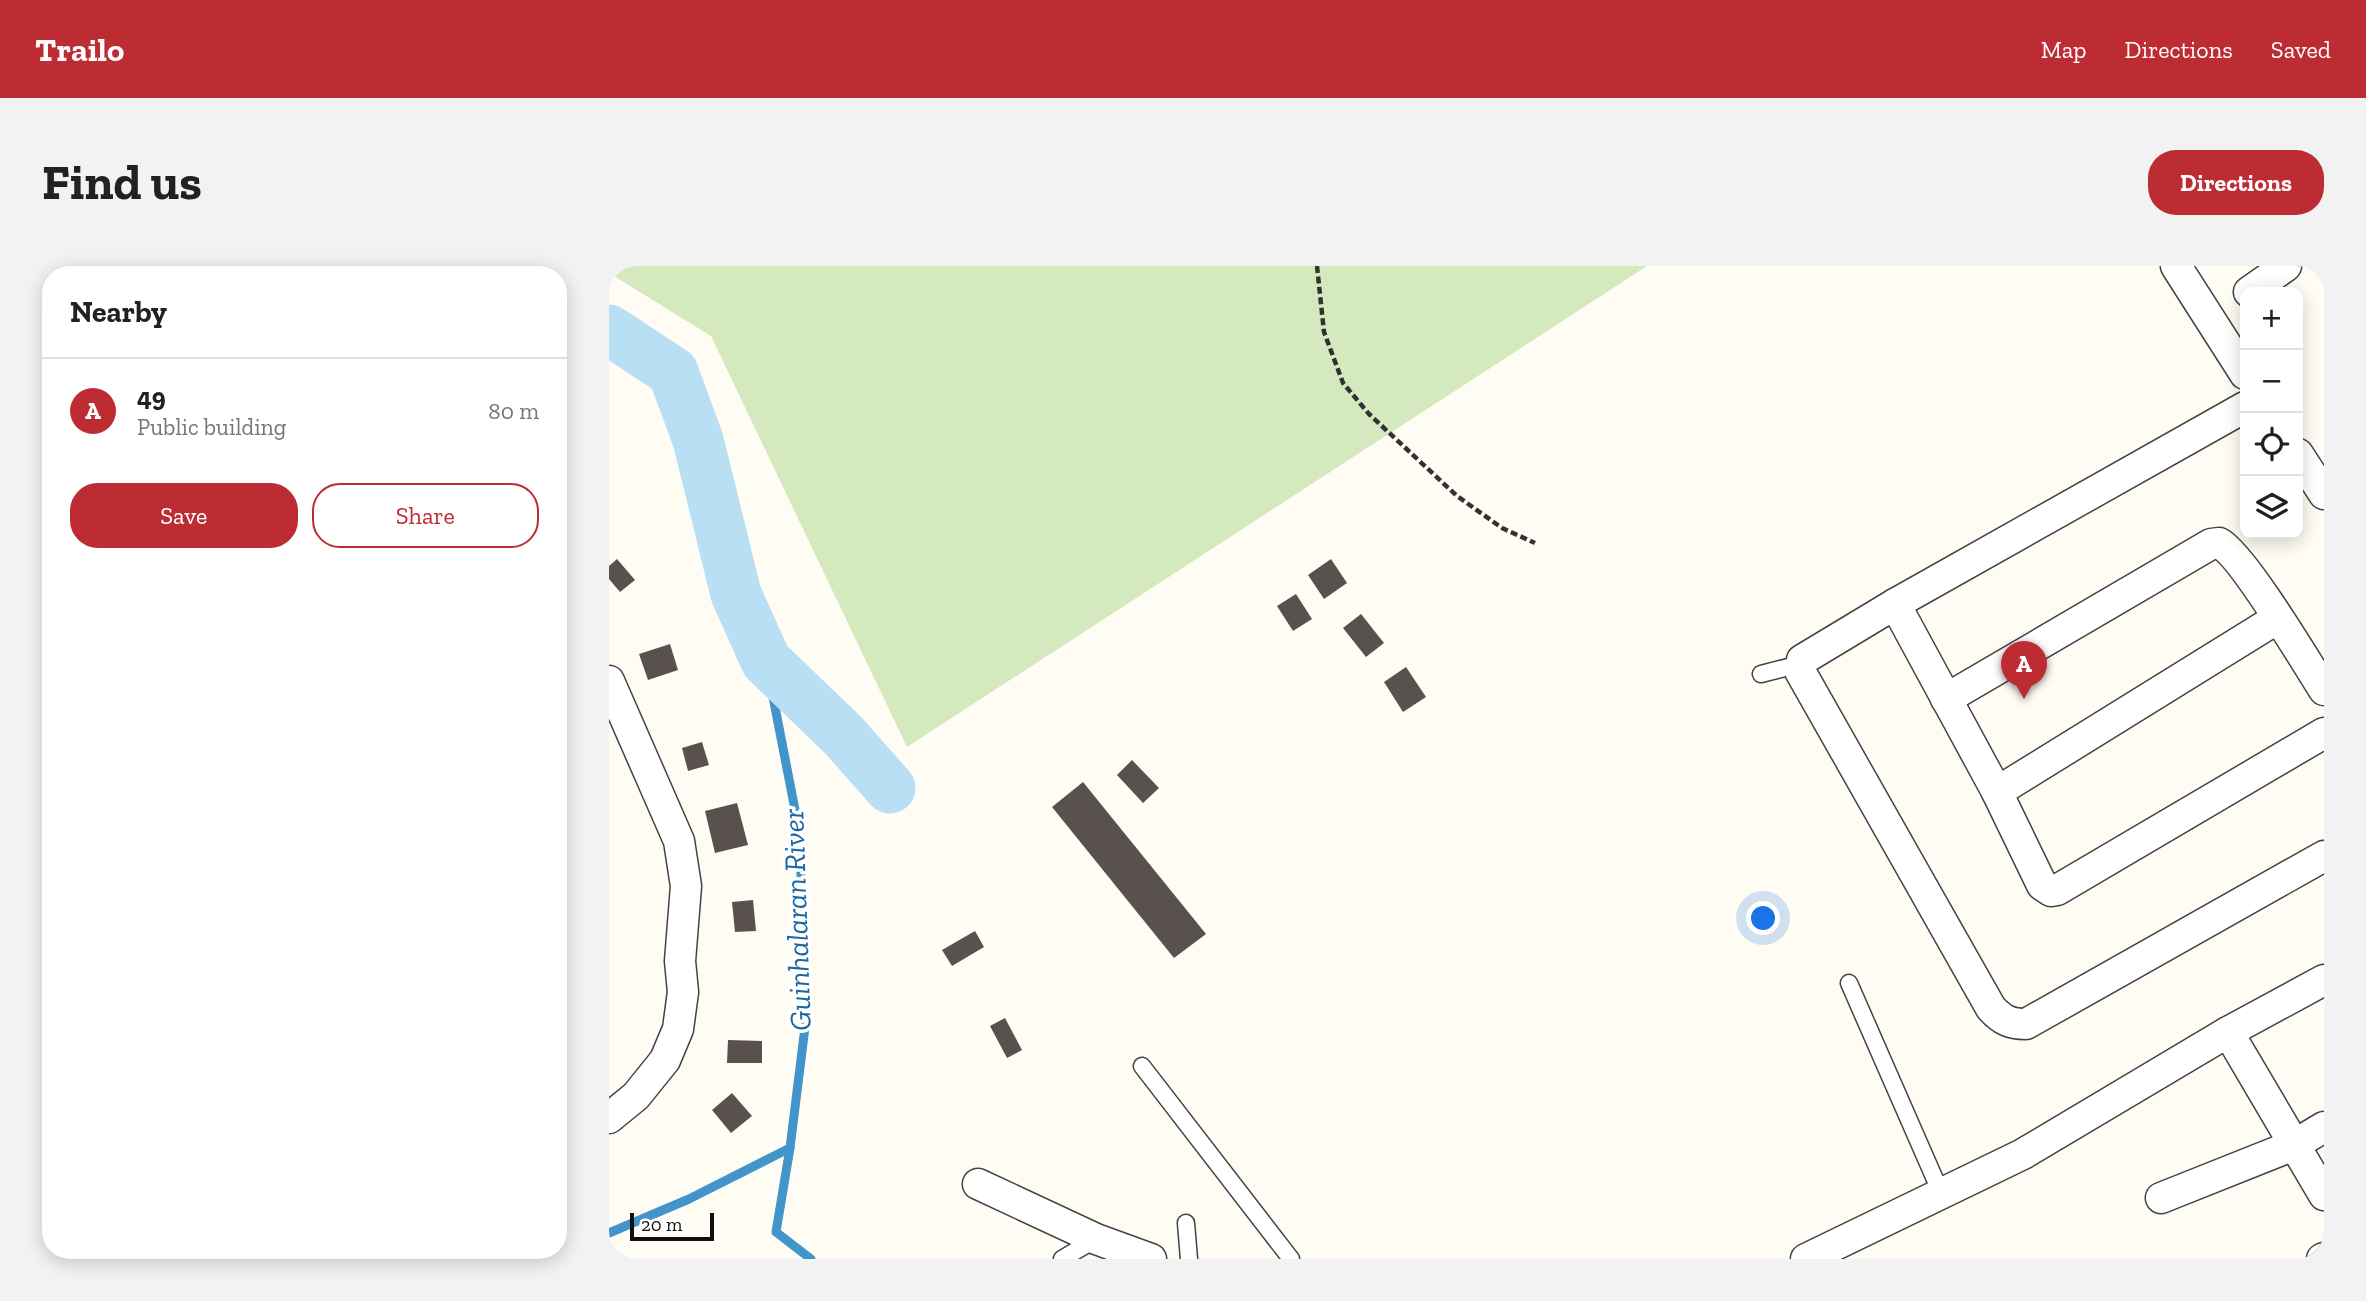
<!DOCTYPE html>
<html lang="en">
<head>
<meta charset="utf-8">
<style>
  body { margin:0; font-family:"Zilla Slab",serif; background:#f2f2f2; color:#202124 }
  .controls { position:absolute; right:21px; top:21px; display:grid; overflow:hidden; border-radius:14px; box-shadow:0 4px 18px #0003 }
  .controls button { width:63px; height:63px; display:grid; place-items:center; padding:0; border:0; border-bottom:2px solid #e0e0e0; background:#fff; color:#202124; font:35px sans-serif }
  .scale { position:absolute; left:21px; bottom:18px; width:84px; box-sizing:border-box; padding-left:7px; border:4px solid #101010; border-top:0; font-size:19px; line-height:24px; white-space:nowrap; color:#101010; -webkit-text-stroke:5px #fff; paint-order:stroke }
  .you { position:absolute; left:1155px; top:653px; width:24px; height:24px; margin:-18px; border:5px solid #fff; border-radius:50%; background:#1a73e8; box-shadow:0 0 0 10px #1a73e833 }
  .badge { display:grid; place-items:center; width:46px; height:46px; border-radius:50%; background:#bd2b33; color:#fff; font-size:23px; font-weight:700 }
  .pin { position:absolute; translate:-50% -58px; filter:drop-shadow(0 2px 4px #0008) }
  .pin::after { content:''; position:absolute; top:37px; width:24px; height:21px; background:inherit; clip-path:polygon(0 0,100% 0,50% 100%) }
  .list { margin:0; padding:0; list-style:none }
  h2 { display:flex; justify-content:space-between; align-items:center; height:91px; margin:0; padding:0 28px; font-size:30px }
  h2 small { font-size:23px; font-weight:400; color:#757577 }
  .list li { display:grid; grid-template-columns:46px 1fr auto; gap:21px; align-items:center; box-sizing:border-box; height:105px; padding:0 28px; border-top:2px solid #e0e0e0 }
  .list b { display:block; font-size:26px; white-space:nowrap }
  .list p { margin:0; font-size:23px; white-space:nowrap; color:#757577 }
  .list em { font-size:23px; font-style:normal; color:#757577 }
  .actions { display:flex; gap:14px; padding:21px 28px }
  .actions a { flex:1; padding:16px 0; border:2px solid #bd2b33; border-radius:28px; text-align:center; font-size:24px; color:#bd2b33 }
  .actions .main { background:#bd2b33; color:#fff }
  .icon { flex:none; width:38px; height:38px; fill:none; stroke:currentColor; stroke-width:2; stroke-linecap:round; stroke-linejoin:round }
  .map { position:relative; flex:none; width:1715px; height:993px; overflow:hidden; border-radius:28px }
  header { display:flex; align-items:center; gap:42px; box-sizing:border-box; height:98px; padding:0 35px; background:#bd2b33; color:#fff }
  header strong { font-size:33px }
  nav { display:flex; gap:38px; margin-inline-start:auto; font-size:24px }
  .intro { display:flex; align-items:center; justify-content:space-between; box-sizing:border-box; height:168px; padding:0 42px }
  h1 { margin:0; font-size:49px }
  .button { padding:18px 32px; border-radius:28px; background:#bd2b33; color:#fff; font-size:24px; font-weight:700 }
  main { display:flex; gap:42px; padding:0 42px }
  aside { flex:1; background:#fff; border-radius:28px; box-shadow:0 4px 18px #0003 }
  .map>svg:first-child { display:block }
</style>
</head>
<body>
<header>
<strong>Trailo</strong>
<nav><a>Map</a><a>Directions</a><a>Saved</a></nav>
</header>
<div class="intro"><h1>Find us</h1><a class="button">Directions</a></div>
<main>
<aside>
<h2>Nearby<small></small></h2>
<ul class="list">
<li><span class="badge">A</span><div><b>49</b><p>Public building</p></div><em>80 m</em></li>
</ul>
<div class="actions"><a class="main">Save</a><a>Share</a></div>
</aside>
<div class="map">
<svg width="1715" height="993" viewBox="0 0 1715 993">
  <rect width="100%" height="100%" fill="#fffcf4"/>
  <path fill="#d4e9bd" d="M0,0h1038l-740,481 -196,-411 -102,-63z"/>
  <g fill="none" stroke-linecap="round" stroke-linejoin="round">
    <g stroke="#4295ca" stroke-width="9">
      <path d="M157,395l33,169 8,181 -17,137 -14,84 35,27"/>
      <path d="M0,967l80,-34 101,-51"/>
    </g>
    <path stroke="#b9dff5" stroke-width="51" d="M0,64l64,42 25,68 38,154 30,67 77,74 47,53"/>
  </g>
  <g fill="#59514d">
    <path d="M8,293l18,21 -15,12 -11,-13v-13z"/>
    <path d="M722,293l16,24 -23,16 -16,-24z"/>
    <path d="M687,328l16,25 -19,12 -16,-25z"/>
    <path d="M752,348l23,29 -18,14 -23,-29z"/>
    <path d="M61,378l8,26 -30,10 -9,-26z"/>
    <path d="M797,401l20,30 -23,15 -19,-30z"/>
    <path d="M93,476l7,23 -21,6 -6,-23z"/>
    <path d="M523,494l27,28 -16,15 -26,-28z"/>
    <path d="M474,516l123,152 -32,24 -122,-151z"/>
    <path d="M128,537l11,42 -33,8 -10,-42z"/>
    <path d="M144,634l3,31 -21,1 -3,-30z"/>
    <path d="M366,665l9,16 -32,19 -10,-16z"/>
    <path d="M396,752l17,32 -15,8 -17,-32z"/>
    <path d="M119,774l34,1v22h-35z"/>
    <path d="M123,827l20,23 -21,17 -19,-23z"/>
  </g>
  <g fill="none" stroke-linecap="round" stroke-linejoin="round">
    <g stroke="#434343" stroke-width="19">
      <g id="lane">
        <path d="M1152,408l39,-10"/>
        <path d="M1240,717l92,210"/>
        <path d="M533,800l149,193"/>
        <path d="M577,957l3,36"/>
        <path d="M453,993l34,-20"/>
      </g>
    </g>
    <g stroke="#434343" stroke-width="33">
      <g id="street">
        <path d="M1567,0l69,108"/>
        <path d="M1640,26l37,-26"/>
        <path d="M1636,141l-350,197 -93,56 -2,11 191,337c11,12 19,16 35,16l298,-168"/>
        <path d="M1689,188l26,40"/>
        <path d="M1286,338l102,188 45,93 9,6 6,-1 267,-157"/>
        <path d="M0,415l70,160 7,45 -6,75 3,31 -5,37 -13,31 -29,36 -27,22"/>
        <path d="M1337,433l265,-155 8,-1c22,10 88,120 105,147"/>
        <path d="M1388,526l281,-174"/>
        <path d="M1619,766l96,163"/>
        <path d="M369,918l118,55 55,20"/>
        <path d="M1552,932l133,-53 30,-18"/>
        <path d="M1197,993l217,-105 205,-122 96,-52"/>
        <path d="M1713,993l2,-1"/>
      </g>
    </g>
    <path stroke="#323232" stroke-width="4.5" stroke-dasharray="7 3.5" stroke-linecap="butt" d="M708,0l7,66 19,51 26,31 88,82 45,32 33,15"/>
    <use href="#lane" stroke="#fff" stroke-width="16"/>
    <use href="#street" stroke="#fff" stroke-width="30"/>
  </g>
  <g text-anchor="middle" dominant-baseline="central" stroke-width="7" stroke-linejoin="round" paint-order="stroke">
    <g font-size="30" font-style="italic" fill="#1b67a0" stroke="#fff">
      <text transform="translate(188 654) rotate(-92)">Guinhalaran River</text>
    </g>
  </g>
</svg>
<div class="controls">
<button>+</button>
<button>−</button>
<button><svg class="icon" aria-label="locate" viewBox="0 0 24 24"><circle cx="12" cy="12" r="6"/><path d="M12 2v4M12 18v4M2 12h4M18 12h4"/></svg></button>
<button><svg class="icon" aria-label="layers" viewBox="0 0 24 24"><path d="M12 4l9 5-9 5-9-5zM3 14l9 5 9-5"/></svg></button>
</div>
<div class="scale">20 m</div>
<div class="you"></div>
<div class="pin badge" style="left:1415px;top:433px">A</div>
</div>
</main>
</body>
</html>
